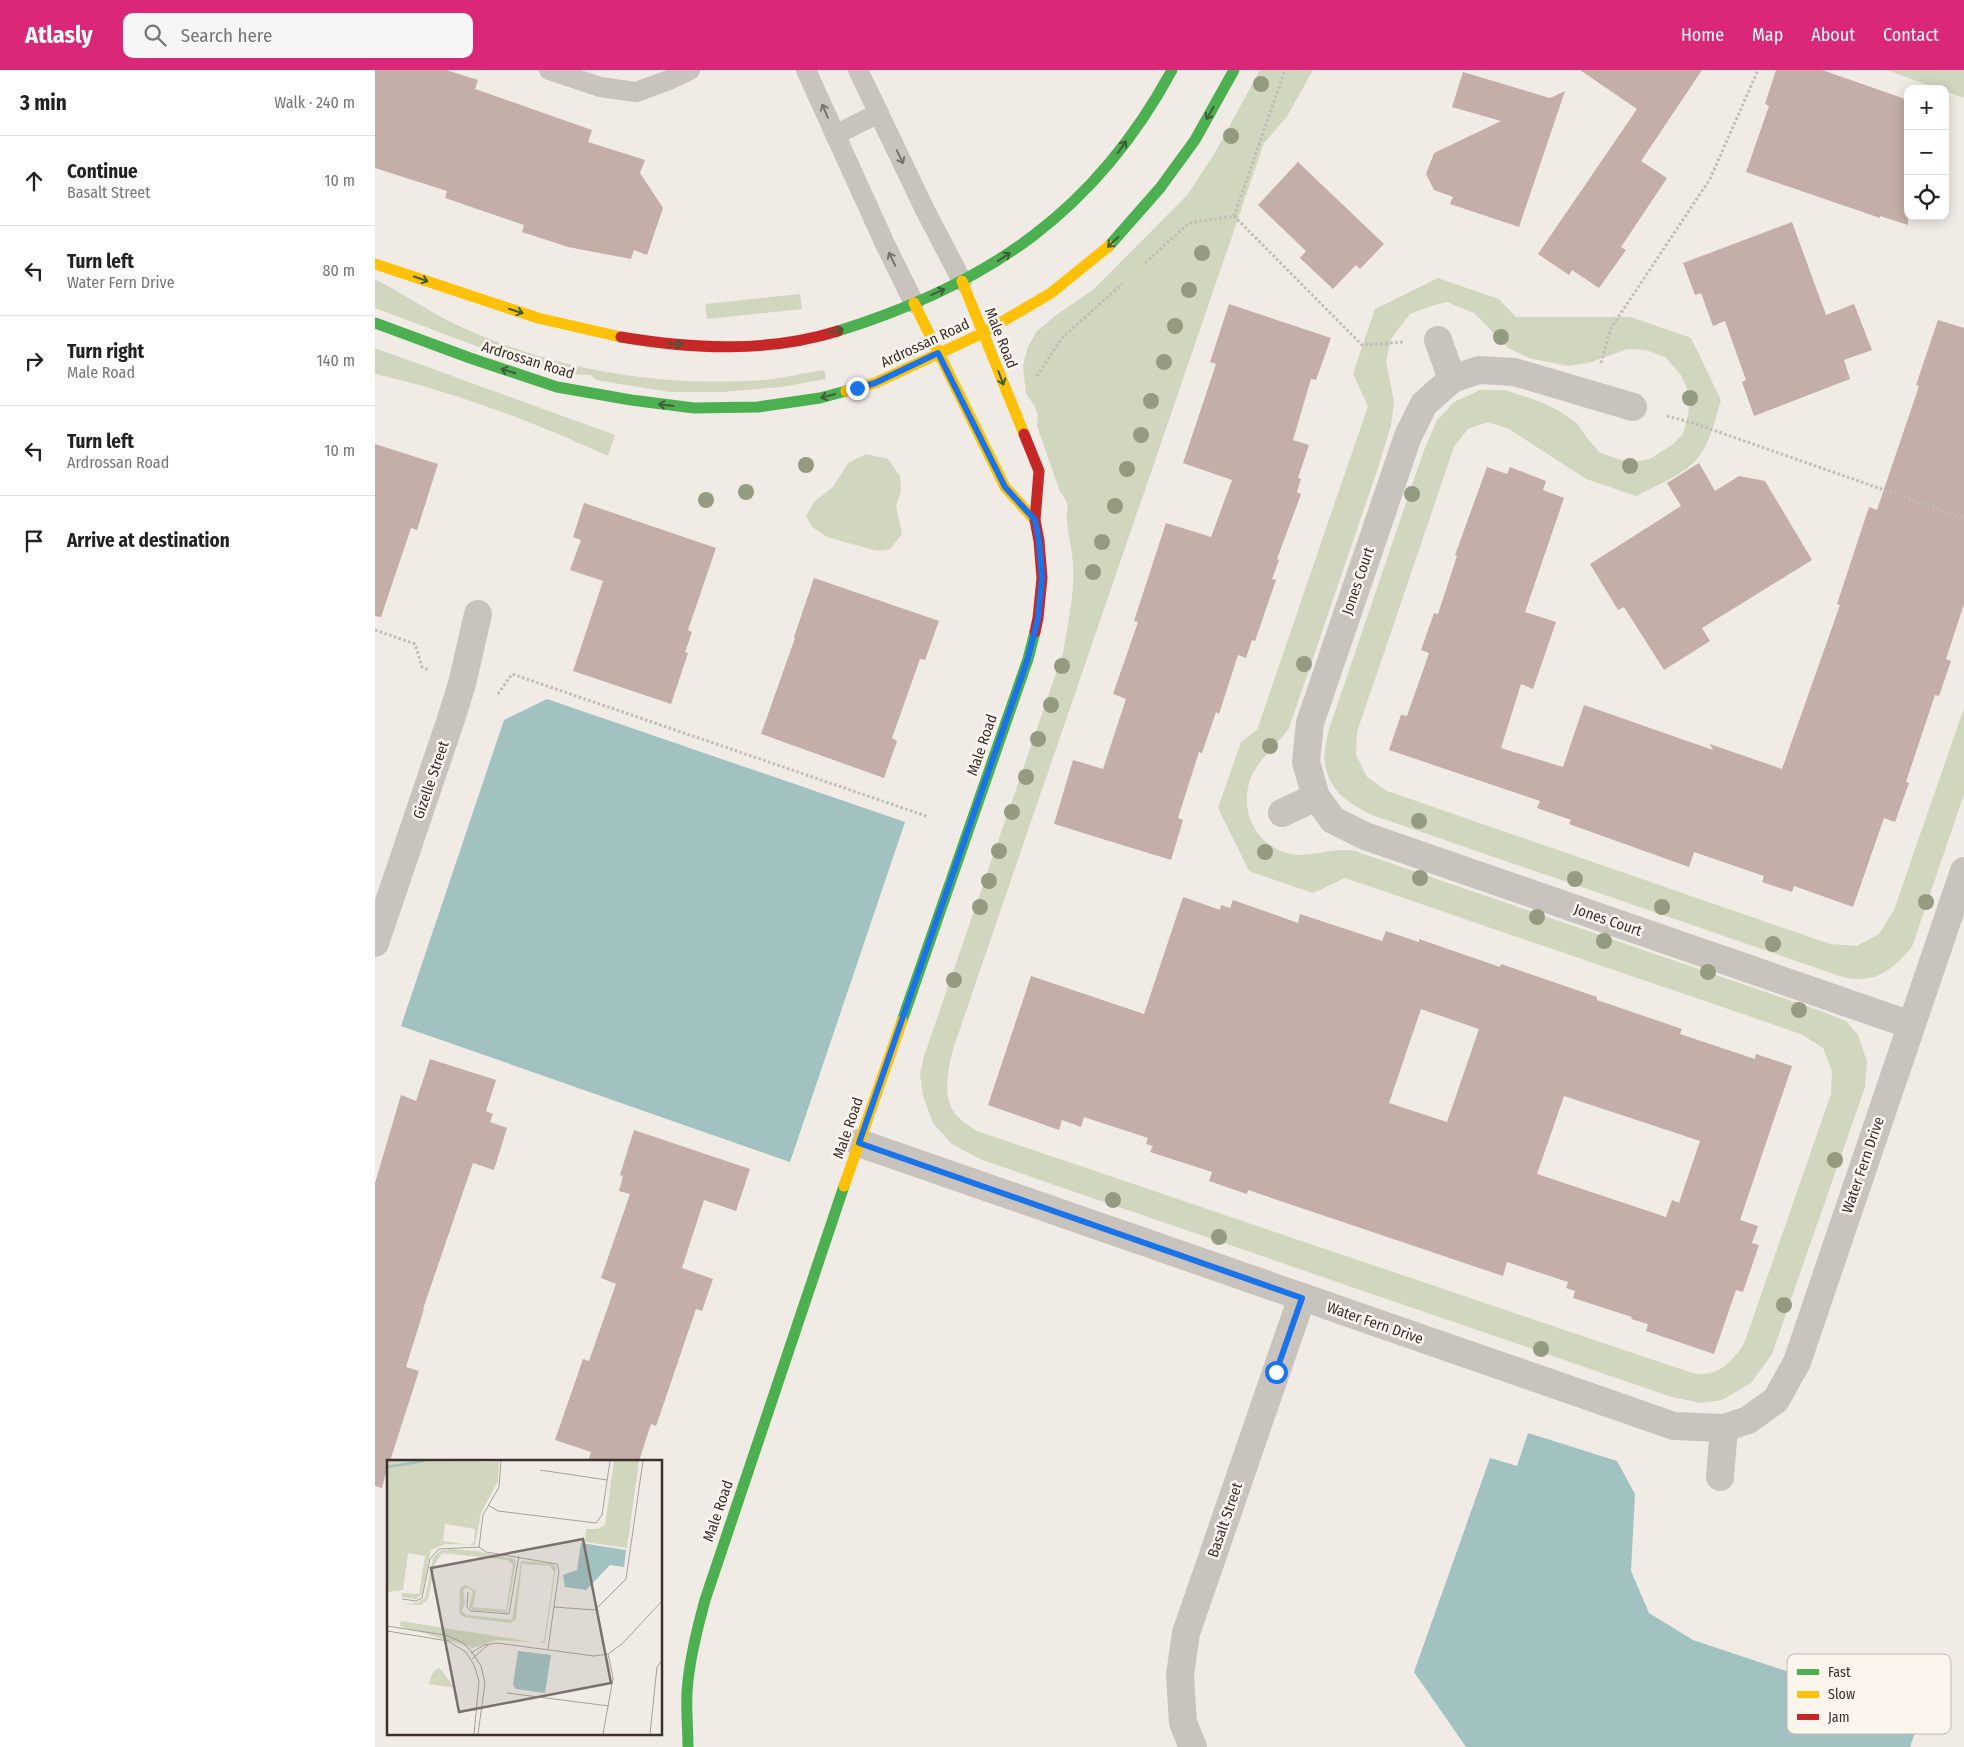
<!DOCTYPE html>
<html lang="en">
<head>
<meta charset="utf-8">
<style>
  body { margin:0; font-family:"Fira Sans Condensed",sans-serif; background:#f6f6f6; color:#222 }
  .controls { position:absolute; right:15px; top:15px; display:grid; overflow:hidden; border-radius:10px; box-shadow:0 2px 12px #0003 }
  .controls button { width:45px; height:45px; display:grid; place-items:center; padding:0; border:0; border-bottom:1px solid #e0e0e0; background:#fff; color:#222; font:25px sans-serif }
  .stop { position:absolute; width:15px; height:15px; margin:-11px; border:4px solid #1a73e8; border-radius:50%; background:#fff }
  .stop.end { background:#1a73e8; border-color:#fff; box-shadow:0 1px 5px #0008 }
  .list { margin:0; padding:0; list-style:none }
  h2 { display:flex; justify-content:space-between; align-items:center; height:65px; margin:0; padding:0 20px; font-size:21px }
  h2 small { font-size:16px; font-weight:400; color:#767676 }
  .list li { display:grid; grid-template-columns:32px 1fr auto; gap:15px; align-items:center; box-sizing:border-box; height:90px; padding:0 20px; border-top:1px solid #e0e0e0 }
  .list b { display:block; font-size:19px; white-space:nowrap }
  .list p { margin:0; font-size:16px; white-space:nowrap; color:#767676 }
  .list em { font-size:16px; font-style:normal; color:#767676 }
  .icon { flex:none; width:28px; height:28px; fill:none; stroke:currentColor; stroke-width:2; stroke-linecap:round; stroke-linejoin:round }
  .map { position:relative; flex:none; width:1589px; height:1677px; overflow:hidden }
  header { display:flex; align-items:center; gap:30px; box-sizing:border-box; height:70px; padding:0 25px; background:#db2777; color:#fff }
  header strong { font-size:24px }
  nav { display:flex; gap:28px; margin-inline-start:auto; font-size:18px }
  .search { width:350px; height:45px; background:#f6f6f6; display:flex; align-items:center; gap:12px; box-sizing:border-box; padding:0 18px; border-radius:10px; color:#767676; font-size:19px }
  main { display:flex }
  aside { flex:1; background:#fff }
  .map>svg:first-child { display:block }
</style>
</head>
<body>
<header>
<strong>Atlasly</strong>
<div class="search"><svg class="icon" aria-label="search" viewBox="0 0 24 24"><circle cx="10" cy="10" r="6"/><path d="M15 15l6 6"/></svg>Search here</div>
<nav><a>Home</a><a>Map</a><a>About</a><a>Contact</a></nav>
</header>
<main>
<aside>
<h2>3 min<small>Walk · 240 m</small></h2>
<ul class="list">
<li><svg class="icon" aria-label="ahead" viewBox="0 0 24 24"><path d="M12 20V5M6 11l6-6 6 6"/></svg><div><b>Continue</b><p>Basalt Street</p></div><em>10 m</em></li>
<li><svg class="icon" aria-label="left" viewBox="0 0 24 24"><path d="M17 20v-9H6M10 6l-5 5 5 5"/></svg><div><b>Turn left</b><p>Water Fern Drive</p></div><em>80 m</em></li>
<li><svg class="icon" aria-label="right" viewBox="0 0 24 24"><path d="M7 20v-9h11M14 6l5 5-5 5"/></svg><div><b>Turn right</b><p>Male Road</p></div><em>140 m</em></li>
<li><svg class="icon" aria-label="left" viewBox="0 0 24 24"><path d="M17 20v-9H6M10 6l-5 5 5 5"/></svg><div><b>Turn left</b><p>Ardrossan Road</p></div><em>10 m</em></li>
<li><svg class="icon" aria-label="arrive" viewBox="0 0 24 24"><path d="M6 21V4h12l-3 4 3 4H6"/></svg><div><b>Arrive at destination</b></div></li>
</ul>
</aside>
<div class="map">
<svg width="1589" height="1677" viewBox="0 0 1589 1677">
  <rect width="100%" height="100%" fill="#f0ebe5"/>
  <g fill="#d1d6bf">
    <path d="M885,0h53l-27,48 -22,25 -311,906c-5,22 -13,53 8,71 5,4 11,7 16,11l697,236c8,2 16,6 24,7 22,2 38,-16 47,-33l86,-247 1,-23 -9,-23 -22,-14 -456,-156 -32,15 -64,-22 -31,-63 23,-66 16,-12 111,-324 -15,-32 22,-65 63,-31 61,21 17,18h115l60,21 30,62c-6,20 -11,44 -25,60 -10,13 -44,28 -60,36l-50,-17 -77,-50 -21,-7 -20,7 -14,18 -97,285 -1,23 11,22 20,14 443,153 27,2 22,-12 15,-24 70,-202v86l-52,153c-21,24 -36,37 -69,30l-471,-162c-24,-12 -43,-24 -47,-52 -2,-9 2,-22 3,-31l95,-279 14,-33 17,-18 26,-12h25l36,12 18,9 19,13 8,13 13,15 22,8 12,2 17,-3 23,-15 10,-10 5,-19 2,-19 -9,-21 -16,-18 -19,-7 -18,-1 -40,14 -20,3 -39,-8 -21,-10 -34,-35 -27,-11 -16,4 -21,8 -19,25 -5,22 8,41 -3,23 -13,43 -89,260c-12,18 -32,32 -39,52 -11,33 7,67 41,74 21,4 42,-7 64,-3l466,160 25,10 12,14 9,26 -2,26 -93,267 -21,29 -29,17 -22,3 -28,-6 -690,-237 -30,-16 -19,-21 -10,-27 -3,-22 4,-18 139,-403c5,-30 12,-60 10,-90 -1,-14 -5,-28 -6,-42 -1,-14 4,-17 -7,-29l-23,-66 1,-10 -4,-11 -8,-11 -3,-28 4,-17 9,-17 19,-16 39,-27 94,-95 28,-43z"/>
    <path d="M1512,0h77v28l-19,-7v-2h-6z"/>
    <path d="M0,209c31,16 60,37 93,51 93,41 195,57 296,50 20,-2 40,-7 60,-10l2,9 -45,8 -59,5h-52l-74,-12 -5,-5 -27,-1 -45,-12 -144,-54z"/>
    <path d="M425,224l2,15 -95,10 -2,-15z"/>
    <path d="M0,278l240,87 -7,21c-75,-34 -152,-64 -233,-82z"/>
    <path d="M491,384l22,5 12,17 1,15 -5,15 6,28 -12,15 -13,2 -50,-14 -15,-10 -6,-11 9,-15 18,-14 15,-24z"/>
  </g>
  <g fill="#a1c2c1">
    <path d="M172,629l358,123 -115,340 -389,-136 103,-306z"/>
    <path d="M1153,1363l89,28 18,33 -4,77 18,42 44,27 228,76 -11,31h-444l-52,-75 76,-214 27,8z"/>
  </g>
  <g fill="#c3afa7" fill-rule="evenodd">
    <path d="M0,0h71l32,10 -3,9 117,41 -4,12 57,18 -5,13 23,35 -16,47 -13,-5 -3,9 -63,-12 -46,-15 2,-7 -79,-27 2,-7 -72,-23z"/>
    <path d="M1205,0h122l-61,91 26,17 -46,69 5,3 -27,38 -27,-18 -3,5 -31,-21 99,-145z"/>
    <path d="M1401,0h46l86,30v125l-28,-9v2l-134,-46 23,-66 -4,-2z"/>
    <path d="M1088,2l87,26 15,-7 -46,136 -69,-23 3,-7 -19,-7 -8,-16 8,-21 67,-32 -49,-14z"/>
    <path d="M923,92l86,82 -24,25 -4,-4 -23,24 -33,-31 6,-7 -48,-46z"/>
    <path d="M1417,152l34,93 28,-11 18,46 -28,10 6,19 -96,37 -12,-34 4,-2 -21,-59 -12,5 -12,-33 -6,2 -12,-32z"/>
    <path d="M854,234l102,34 -15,42 -5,-1 -18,61 16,5 -11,33 3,1 -4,13 4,2 -24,65 2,1 -7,19 4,1 -21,61 -3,-1 -6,18 -8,-3 -19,59 -3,-2 -14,41 -3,-1 -21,66 5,2 -12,40 -117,-36 19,-64 30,9 23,-70 -13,-5 25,-72 -4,-1 32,-98 45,14 21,-57 -49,-17 33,-99 -6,-2z"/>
    <path d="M1563,250l26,8v276l-18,55 5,2 -12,35 -4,-1 -29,87 3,1 -14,39 -11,-4 -31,89 -59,-21 -2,6 -30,-10 2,-6 -70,-24 -5,15 -120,-43 2,-4 -34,-12 3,-7 -151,-51 12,-35 6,1 22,-63 -8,-3 13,-37 4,1 19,-58 -2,-1 32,-88 20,7 3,-7 36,14 -3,9 21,8 -39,114 31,10 -23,67 -12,-5 -20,64 62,19 21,-62 129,45 -3,-6 72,25 58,-164 -3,-1 32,-97 8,3 42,-124 -3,-1z"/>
    <path d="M0,374l63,20 -21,66 -6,-2 -30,89 -6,-1z"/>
    <path d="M1324,393l16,28 24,-15 26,5 47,79 -110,68 8,13 -46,29 -40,-63 -6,3 -28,-46 91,-58 -14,-23z"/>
    <path d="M209,433l132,45 -28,82 4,2 -7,20 3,1 -17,51 -98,-33 30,-90 -33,-11 11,-30 -8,-3z"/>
    <path d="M439,508l125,43 -14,39 -5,-1 -28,79 5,3 -13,37 -123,-44 34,-96 -1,-1z"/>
    <path d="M808,827l37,13 1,-5 9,3 3,-8 65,23 2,-9 82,27 4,-10 33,11v-3l81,28 1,-3 96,33v3l85,29 -2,5 75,25 1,-5 36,12 -52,154 18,6 -6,17 7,2 -16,47 -7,-2 -22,64 -68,-23 2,-7 -17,-5 1,-2 -59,-19 2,-7 -9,-3 2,-6 -61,-20 -4,14 -255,-86 -1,4 -38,-13 3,-9 -62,-20 3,-6 -7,-2 2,-6 -64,-21 -3,10 -19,-7 -3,10 -71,-25 43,-129 113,38zM1046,939l58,20 -32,93 -58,-19zM1189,1026l136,45 -21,62 -7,-3 -6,17 -129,-43z"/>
    <path d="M55,989l66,21 -10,31 7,3 -3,8 17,6 -13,42 -21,-7 -50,146h1l-18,58 13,4 -29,90h-1l-7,27 -7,-2v-303l26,-88 15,6z"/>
    <path d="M259,1060l116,39 -14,42 -32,-11 -22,68 31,11 -11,32 -6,-2 -40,117 -5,-2 -12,37h-51l3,-9 -36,-12 28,-81 6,2 27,-77 -15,-6 29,-84 -11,-3 4,-15 -3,-1z"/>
  </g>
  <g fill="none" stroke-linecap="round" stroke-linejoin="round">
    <g stroke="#c2bbb6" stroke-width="3" stroke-dasharray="2.5 2.5" stroke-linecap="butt">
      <path d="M859,146l128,129 42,-3"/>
      <path d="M770,193l44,-40 45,-7 51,-146"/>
      <path d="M1226,293l10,-35 99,-149 48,-109"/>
      <path d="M662,306l24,-37 61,-55"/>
      <path d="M1292,346l26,7 271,95"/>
      <path d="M0,560l40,14 7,23 7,3"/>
      <path d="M123,624l14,-20 417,143"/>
    </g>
    <g stroke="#c9c3be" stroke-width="20">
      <path d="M174,0l51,17 36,5 33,-12 21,-10"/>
      <path d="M431,0l79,174 29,59"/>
      <path d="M483,0l67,140 37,71"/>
      <path d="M460,65l44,-22"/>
    </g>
    <g stroke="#c9c3be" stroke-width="28">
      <path d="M1063,270l14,39"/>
      <path d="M1258,337l-119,-35 -35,-2 -27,9 -28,25 -16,32 -98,287 -4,39 10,35 17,23 32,16 546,189"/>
      <path d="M907,743l34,-16"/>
      <path d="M0,873l75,-221 12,-38 16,-70"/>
      <path d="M484,1073l815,283 50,2 24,-8 28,-20 21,-38 167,-491"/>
      <path d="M1345,1407l4,-49"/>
      <path d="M818,1677l-10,-24 -3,-48 6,-42 116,-336"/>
    </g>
    <g stroke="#4caf50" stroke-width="11">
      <path d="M734,176l51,-58 35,-48 39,-70"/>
      <path d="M0,253l95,35 87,29 74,13 63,8 64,-1 62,-9 26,-7"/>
      <path d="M463,261c151,-47 258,-120 334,-261"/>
      <path d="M527,951l126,-362 7,-27"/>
      <path d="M313,1677c0,-18 -2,-37 -1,-55 2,-31 10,-62 18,-92l139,-414"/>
    </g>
    <g stroke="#ffc107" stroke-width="11">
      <path d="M0,194l163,54 83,19"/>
      <path d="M587,211l62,153"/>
      <path d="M539,233l91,184 30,33"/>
      <path d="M471,321l29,-8 108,-50 68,-40 58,-47"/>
      <path d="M469,1116l58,-165"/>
    </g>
    <g stroke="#c62828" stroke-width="11">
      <path d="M246,267c72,12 146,16 217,-6"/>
      <path d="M649,364l15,37 -4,49 4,21 3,37 -4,40 -3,14"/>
    </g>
  </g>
  <g fill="#959b80">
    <circle cx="886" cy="14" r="8"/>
    <circle cx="856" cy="66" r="8"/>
    <circle cx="827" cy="183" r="8"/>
    <circle cx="814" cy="220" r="8"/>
    <circle cx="800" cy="256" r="8"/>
    <circle cx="1126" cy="267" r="8"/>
    <circle cx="789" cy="292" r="8"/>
    <circle cx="1315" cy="328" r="8"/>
    <circle cx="776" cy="331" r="8"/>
    <circle cx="766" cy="365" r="8"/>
    <circle cx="431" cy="395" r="8"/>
    <circle cx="1255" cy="396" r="8"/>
    <circle cx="752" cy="399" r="8"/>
    <circle cx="371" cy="422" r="8"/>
    <circle cx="1037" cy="424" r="8"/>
    <circle cx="331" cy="430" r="8"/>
    <circle cx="740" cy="436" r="8"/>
    <circle cx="727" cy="472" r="8"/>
    <circle cx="718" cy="502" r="8"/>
    <circle cx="929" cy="594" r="8"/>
    <circle cx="687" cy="596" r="8"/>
    <circle cx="676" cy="635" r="8"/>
    <circle cx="663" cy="669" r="8"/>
    <circle cx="895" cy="676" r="8"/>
    <circle cx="651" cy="707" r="8"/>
    <circle cx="637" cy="742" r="8"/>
    <circle cx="1044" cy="751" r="8"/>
    <circle cx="624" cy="781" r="8"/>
    <circle cx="890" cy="782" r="8"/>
    <circle cx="1045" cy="808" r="8"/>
    <circle cx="1200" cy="809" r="8"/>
    <circle cx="614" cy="811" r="8"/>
    <circle cx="1551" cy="832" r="8"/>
    <circle cx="605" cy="837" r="8"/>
    <circle cx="1287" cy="837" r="8"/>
    <circle cx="1162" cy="847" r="8"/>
    <circle cx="1229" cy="871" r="8"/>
    <circle cx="1398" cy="874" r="8"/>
    <circle cx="1333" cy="902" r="8"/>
    <circle cx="579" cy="910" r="8"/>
    <circle cx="1424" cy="940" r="8"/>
    <circle cx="1460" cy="1090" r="8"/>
    <circle cx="738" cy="1130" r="8"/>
    <circle cx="844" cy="1167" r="8"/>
    <circle cx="1409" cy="1235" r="8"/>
    <circle cx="1166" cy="1279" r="8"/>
  </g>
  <defs><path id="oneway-shaft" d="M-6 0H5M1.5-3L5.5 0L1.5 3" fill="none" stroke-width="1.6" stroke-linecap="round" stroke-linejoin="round" transform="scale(1.25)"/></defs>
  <g stroke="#7b726d">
    <use href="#oneway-shaft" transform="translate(450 41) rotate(-113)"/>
    <use href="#oneway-shaft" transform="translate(525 87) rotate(65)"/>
    <use href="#oneway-shaft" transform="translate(517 189) rotate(-116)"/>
  </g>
  <g stroke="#415c38">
    <use href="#oneway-shaft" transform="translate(835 43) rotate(120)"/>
    <use href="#oneway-shaft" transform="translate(747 77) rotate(-55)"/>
    <use href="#oneway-shaft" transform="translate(738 172) rotate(136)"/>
    <use href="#oneway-shaft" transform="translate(629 187) rotate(-33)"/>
    <use href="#oneway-shaft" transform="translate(46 209) rotate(19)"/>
    <use href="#oneway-shaft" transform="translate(563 222) rotate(-24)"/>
    <use href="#oneway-shaft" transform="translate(141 241) rotate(18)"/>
    <use href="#oneway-shaft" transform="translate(461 261) rotate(-13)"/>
    <use href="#oneway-shaft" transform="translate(300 274) rotate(5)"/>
    <use href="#oneway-shaft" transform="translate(133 301) rotate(-162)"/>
    <use href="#oneway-shaft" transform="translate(626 308) rotate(69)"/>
    <use href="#oneway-shaft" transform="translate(453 326) rotate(165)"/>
    <use href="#oneway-shaft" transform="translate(291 335) rotate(-173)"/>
  </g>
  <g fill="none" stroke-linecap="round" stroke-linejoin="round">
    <path stroke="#1a73e8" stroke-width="6" d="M482,318l18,-5 63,-30 67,134 30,33 4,21 3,37 -4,40 -10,40 -169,485 443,155 -26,74"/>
  </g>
  <g text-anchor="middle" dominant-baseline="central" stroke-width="5" stroke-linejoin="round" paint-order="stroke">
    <g font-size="15" fill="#3b302b" stroke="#fbf5ee">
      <text transform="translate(626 268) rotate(68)">Male Road</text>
      <text transform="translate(550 273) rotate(-25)">Ardrossan Road</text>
      <text transform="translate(153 290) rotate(17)">Ardrossan Road</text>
      <text transform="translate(983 511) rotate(-71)">Jones Court</text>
      <text transform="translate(607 675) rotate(-71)">Male Road</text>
      <text transform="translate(56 710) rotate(-71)">Gizelle Street</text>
      <text transform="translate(1233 850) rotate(19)">Jones Court</text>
      <text transform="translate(473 1058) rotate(-71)">Male Road</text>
      <text transform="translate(1488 1095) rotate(-71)">Water Fern Drive</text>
      <text transform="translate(1000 1253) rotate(19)">Water Fern Drive</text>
      <text transform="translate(343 1441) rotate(-71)">Male Road</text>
      <text transform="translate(850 1450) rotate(-71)">Basalt Street</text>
    </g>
  </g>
  <g transform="translate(12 1390)">
    <rect width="275" height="275" fill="#f0ebe5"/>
    <path d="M0,1l112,1 -1,19 -17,32 -6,32 -30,-1 -14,6 -9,44 -6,5 -14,-2v-4l17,1 6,-38 -17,-3 -5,37 -15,2 -1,9zM58,64l30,5 -1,13 -4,3 -27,-4zM227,1h25l-12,87 -42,-6 1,-13h11l8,-4zM64,89l26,2 37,8 2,3 -9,51 -35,-3 -3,-3 4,-16 -6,-4 -4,3 2,13 -3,8 4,4 46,5 9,-59 30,2 5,4 -11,76 -49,-3 -23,8 -73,-22 1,-5 137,22 6,-2 10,-69 -4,-6 -28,-2 -6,55 -5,4 -48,-6 -4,-5 1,-24 6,-3 10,6 -3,16 33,3 7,-45 -5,-5 -66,-7 -7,11 -7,35 -7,6 -20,-1 16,-1 8,-5 8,-40 7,-7zM51,208l3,2 14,18 -26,-4 3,-10z" fill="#d1d6bf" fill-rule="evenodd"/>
    <path d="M194,83l45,7 -2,17 -14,-2 -24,25 -21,-3 -2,-12 14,-5zM131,191l33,4 -6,38 -29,-4 -3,-4z" fill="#a1c2c1"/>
    <path fill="none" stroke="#a1c2c1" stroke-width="2.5" d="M0,7l37,-6"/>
    <path fill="none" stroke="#a8a09b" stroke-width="1" d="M153,10l67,10M101,45l10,6 98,12 6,-8 8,-54M92,87l7,5 71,12 2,7 -11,78M92,87l4,-32 16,-28 2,-26M81,132l-1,15 4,4 38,3 10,-58M15,139l14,2 6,-3 8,-39 9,-10 40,-2M167,147l41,3 31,-31 17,-118M0,166l58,9 17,7 10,10 9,14 4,17 -7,51M0,171l61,10 18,11 8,13 5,16 -5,53M84,193l13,-8 13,-2 97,13 14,-2 14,-10 40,-43M85,199l16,-14M120,233l102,13M216,274l10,-56 -5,-24M263,274l7,-67 5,-7"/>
    <path fill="#7a716c" fill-opacity="0.15" stroke="#7a716c" stroke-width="2.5" d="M196,79l28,144 -152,29 -28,-144z"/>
    <rect width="275" height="275" fill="none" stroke="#3b302b" stroke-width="2.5"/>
  </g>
  <rect x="1412" y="1584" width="164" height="80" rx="8" fill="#fbf5ee" stroke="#c1bab4" stroke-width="1"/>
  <rect x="1422" y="1599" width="22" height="6" fill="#4caf50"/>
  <rect x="1422" y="1621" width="22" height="7" fill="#ffc107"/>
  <rect x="1422" y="1644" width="22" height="6" fill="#c62828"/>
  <g font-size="14" fill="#3b302b">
    <text x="1453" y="1607">Fast</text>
    <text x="1453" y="1629">Slow</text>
    <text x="1453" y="1652">Jam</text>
  </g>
</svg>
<div class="controls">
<button>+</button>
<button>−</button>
<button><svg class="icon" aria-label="locate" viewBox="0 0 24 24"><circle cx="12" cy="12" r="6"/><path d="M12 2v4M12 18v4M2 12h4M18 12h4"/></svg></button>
</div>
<div class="stop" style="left:901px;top:1302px"></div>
<div class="stop end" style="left:482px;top:318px"></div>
</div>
</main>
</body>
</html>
